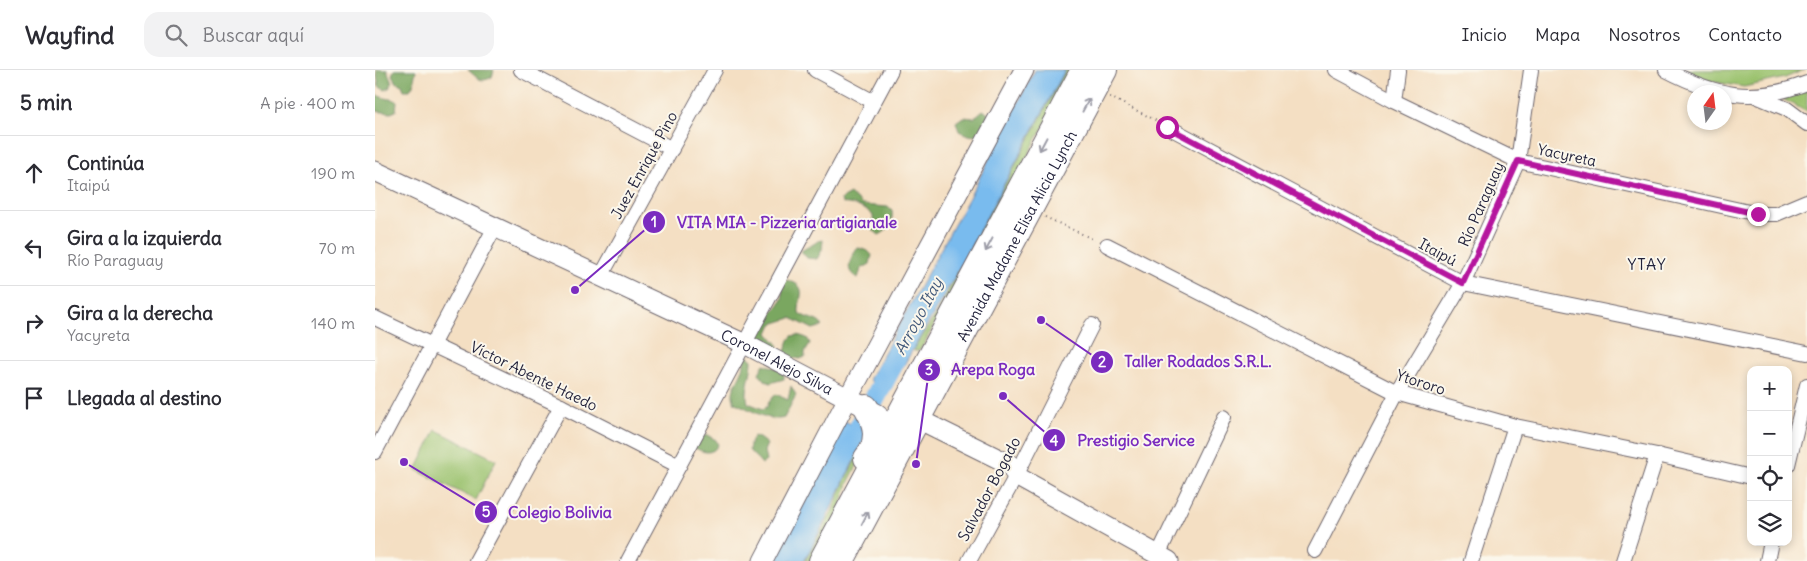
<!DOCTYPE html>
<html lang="es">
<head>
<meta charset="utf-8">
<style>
  body { margin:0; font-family:Delius,sans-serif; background:#f2f2f3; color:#2b2b33 }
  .controls { position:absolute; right:15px; bottom:15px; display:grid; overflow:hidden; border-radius:10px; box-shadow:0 2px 8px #0003 }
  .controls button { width:45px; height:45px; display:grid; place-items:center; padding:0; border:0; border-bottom:1px solid #e1e1e2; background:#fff; color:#2b2b33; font:25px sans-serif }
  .compass { position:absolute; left:1312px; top:15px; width:45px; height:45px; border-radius:50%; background:#fff; box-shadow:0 2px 8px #0003; rotate:14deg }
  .stop { position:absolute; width:15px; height:15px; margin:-11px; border:4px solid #b5179e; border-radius:50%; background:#fff }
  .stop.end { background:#b5179e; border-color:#fff; box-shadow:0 1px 5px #0008 }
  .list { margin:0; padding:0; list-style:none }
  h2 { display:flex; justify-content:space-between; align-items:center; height:65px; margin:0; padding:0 20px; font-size:21px }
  h2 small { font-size:16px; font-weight:400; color:#7c7c81 }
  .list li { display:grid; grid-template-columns:32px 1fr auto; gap:15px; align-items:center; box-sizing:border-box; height:75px; padding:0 20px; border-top:1px solid #e1e1e2 }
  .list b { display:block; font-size:19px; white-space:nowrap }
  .list p { margin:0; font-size:16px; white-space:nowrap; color:#7c7c81 }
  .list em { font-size:16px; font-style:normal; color:#7c7c81 }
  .icon { flex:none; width:28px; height:28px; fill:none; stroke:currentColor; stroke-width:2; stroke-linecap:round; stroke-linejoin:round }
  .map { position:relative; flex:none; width:1432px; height:491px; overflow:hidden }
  header { display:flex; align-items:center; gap:30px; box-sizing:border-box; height:70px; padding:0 25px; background:#fff; border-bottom:1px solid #e1e1e2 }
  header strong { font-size:24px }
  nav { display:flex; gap:28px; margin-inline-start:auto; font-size:18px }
  .search { width:350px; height:45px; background:#f2f2f3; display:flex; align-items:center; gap:12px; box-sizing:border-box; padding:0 18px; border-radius:15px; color:#7c7c81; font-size:19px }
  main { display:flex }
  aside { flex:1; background:#fff }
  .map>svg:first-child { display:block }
</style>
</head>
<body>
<header>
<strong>Wayfind</strong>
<div class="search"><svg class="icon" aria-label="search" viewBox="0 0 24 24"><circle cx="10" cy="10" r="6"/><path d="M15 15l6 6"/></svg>Buscar aquí</div>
<nav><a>Inicio</a><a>Mapa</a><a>Nosotros</a><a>Contacto</a></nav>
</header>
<main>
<aside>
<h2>5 min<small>A pie · 400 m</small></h2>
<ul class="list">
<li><svg class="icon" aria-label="ahead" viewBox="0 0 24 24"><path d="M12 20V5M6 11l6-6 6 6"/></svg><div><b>Continúa</b><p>Itaipú</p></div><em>190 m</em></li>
<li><svg class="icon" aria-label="left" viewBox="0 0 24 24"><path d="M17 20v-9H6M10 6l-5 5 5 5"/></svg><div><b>Gira a la izquierda</b><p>Río Paraguay</p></div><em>70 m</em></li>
<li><svg class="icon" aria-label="right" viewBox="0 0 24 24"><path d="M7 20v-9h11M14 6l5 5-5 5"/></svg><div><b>Gira a la derecha</b><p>Yacyreta</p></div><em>140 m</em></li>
<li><svg class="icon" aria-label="arrive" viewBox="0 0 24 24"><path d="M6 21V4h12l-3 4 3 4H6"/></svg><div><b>Llegada al destino</b></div></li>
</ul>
</aside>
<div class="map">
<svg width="1432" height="491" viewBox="0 0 1432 491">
  <rect width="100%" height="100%" fill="#fbf7ec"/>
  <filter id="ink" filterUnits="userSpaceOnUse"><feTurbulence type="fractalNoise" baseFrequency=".02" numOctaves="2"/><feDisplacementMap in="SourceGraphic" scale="10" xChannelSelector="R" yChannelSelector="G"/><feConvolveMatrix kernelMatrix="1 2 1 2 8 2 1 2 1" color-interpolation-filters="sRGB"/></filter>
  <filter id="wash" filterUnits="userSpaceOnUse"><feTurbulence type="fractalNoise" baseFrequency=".0096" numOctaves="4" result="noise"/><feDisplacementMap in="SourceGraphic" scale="20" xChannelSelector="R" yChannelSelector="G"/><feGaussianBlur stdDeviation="1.12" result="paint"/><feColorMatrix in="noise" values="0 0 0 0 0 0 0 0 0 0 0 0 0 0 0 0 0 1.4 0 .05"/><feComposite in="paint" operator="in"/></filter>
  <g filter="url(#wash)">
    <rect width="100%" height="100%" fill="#f4dfc3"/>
    <g fill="#99c16c" stroke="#5e7254">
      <path d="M691,0h9l-153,277 -3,4h-5v-3l21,-32z"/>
      <path d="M1310,0h119l-19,8 -41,9 -42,-7z"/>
      <path d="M1432,20v22l-24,-13 1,-1z"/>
      <path d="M61,360l60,30 -20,40 -60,-30z"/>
      <path d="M489,374l3,2 -19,37 -10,32 -25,46h-8l27,-49 13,-32z"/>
    </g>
    <g fill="#7aa760" stroke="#4e644e">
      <path d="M1,0h11l5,13 -2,4 -4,3 -7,-3z"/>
      <path d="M19,0h22l-3,15 -3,5h-6l-2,-5 -6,-3 -4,-7z"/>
      <path d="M93,0h26l-2,7c-12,7 -15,0 -24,-7z"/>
      <path d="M2,25c7,4 13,3 20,6l-1,10 -5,2 -16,-2v-15z"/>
      <path d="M608,40l8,6c-8,19 -12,25 -32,15l-3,-9 7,-5 11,1z"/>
      <path d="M475,124l12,11 26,2 4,4c1,11 -2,19 -13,24l-7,-6c0,-4 2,-9 1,-13 -3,-7 -25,-14 -31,-12l-1,-5z"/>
      <path d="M448,170l-1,10 -5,9 -10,-1 -6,-7c6,-4 12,-6 17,-10z"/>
      <path d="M484,178l9,3 4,4 -2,9 -9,5 -3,9c-15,-7 -7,-18 -2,-29z"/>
      <path d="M412,210c23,7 11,16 12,33 7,6 18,5 24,13l-10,3 -22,-11 -19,6 -4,9 11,13 -4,2 -5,-2 -3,4 -12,-9c-3,-26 17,-23 26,-40 5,-8 -5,-13 6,-21z"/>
      <path d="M423,265l9,3 3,5 -5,9v5l-5,2 -5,-1 -4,2 -8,-3 6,-17 3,-4z"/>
      <path d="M373,286l4,4c0,15 -8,29 -4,43l15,6 4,-2 2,-5 7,-8 12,6 3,-14 5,9 -12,23c-15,5 -35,-10 -49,-15 -6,-13 3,-21 7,-32 2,-3 2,-8 2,-12z"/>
      <path d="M389,294l20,7v8l-14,4 -8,-5 -3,-5z"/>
      <path d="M332,365l9,5 2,5c-6,10 -15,8 -24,2l-1,-6z"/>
      <path d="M379,366l5,2 8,6 -3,7 2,10 -4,3c-4,-6 -10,-9 -13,-14l2,-10z"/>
    </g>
    <g fill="#79bbee" stroke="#4e6e94">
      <path d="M660,0h30l-110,206 -66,115 -20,-11 102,-186z"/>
      <path d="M470,351l22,12 -42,88 -21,40h-30z"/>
    </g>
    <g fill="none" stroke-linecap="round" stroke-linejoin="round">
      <path stroke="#79bbee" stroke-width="21" d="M470,385l50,-95"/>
    </g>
  </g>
  <g filter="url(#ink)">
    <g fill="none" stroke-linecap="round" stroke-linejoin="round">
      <g stroke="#6c646b" stroke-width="16">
        <g id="street">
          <path d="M146,0l151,79"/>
          <path d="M440,0l59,32"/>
          <path d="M961,0l58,31 124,60 240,53h18l31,-13"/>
          <path d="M1291,0c50,26 87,34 141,13"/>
          <path d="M1381,26l31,13 20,15"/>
          <path d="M1019,31l4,-31"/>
          <path d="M793,57l295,156 344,70"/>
          <path d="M732,175l290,148 118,33 142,29 94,22"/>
          <path d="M226,206l114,-206"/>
          <path d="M0,248l186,88 118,60"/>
          <path d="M0,382l120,-225"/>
          <path d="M1413,395l19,-80"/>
          <path d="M940,481l82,-158 66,-110 55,-122 13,-91"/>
          <path d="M783,485l66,-138"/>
          <path d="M101,491l85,-155"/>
          <path d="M253,491l263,-491"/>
          <path d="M594,491l47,-85 76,-151"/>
          <path d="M1096,491l44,-135"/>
          <path d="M1248,491l34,-106"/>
          <path d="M1392,491l4,-19"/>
        </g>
      </g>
      <g stroke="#6c646b" stroke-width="21">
        <g id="secondary">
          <path id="s1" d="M0,101l370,173 133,70"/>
          <path d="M542,353h9l85,42 5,11 153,85"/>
          <path d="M388,491l85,-163 176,-328"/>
        </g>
      </g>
      <g stroke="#6c646b" stroke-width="26">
        <g id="highway">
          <path d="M491,337c6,10 11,24 8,36 -1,5 -5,11 -8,15"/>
          <path d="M446,491l262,-491"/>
          <path id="s2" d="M467,491l263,-491"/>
        </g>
      </g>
      <g stroke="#6c646b" stroke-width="2" stroke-dasharray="1 4" stroke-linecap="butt">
        <path d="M735,27l47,24"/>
        <path d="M670,147l50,23"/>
      </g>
      <use href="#street" stroke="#fff" stroke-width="14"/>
      <use href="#secondary" stroke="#fff" stroke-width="19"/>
      <use href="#highway" stroke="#fff" stroke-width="24"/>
    </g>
    <defs><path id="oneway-shaft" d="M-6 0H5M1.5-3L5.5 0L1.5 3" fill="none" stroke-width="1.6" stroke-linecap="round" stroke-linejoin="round" transform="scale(1.25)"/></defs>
    <g stroke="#9c9ca7">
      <use href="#oneway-shaft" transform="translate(711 35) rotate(-62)"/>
      <use href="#oneway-shaft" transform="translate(668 74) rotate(118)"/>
      <use href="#oneway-shaft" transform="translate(614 175) rotate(118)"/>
      <use href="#oneway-shaft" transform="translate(490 448) rotate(-62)"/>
    </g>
  </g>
  <g fill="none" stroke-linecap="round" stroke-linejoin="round" filter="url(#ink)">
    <path stroke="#b5179e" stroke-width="6" d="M792,57l296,156 55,-122 240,53"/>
  </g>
  <g text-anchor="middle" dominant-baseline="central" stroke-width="4" stroke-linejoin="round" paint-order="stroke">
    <g font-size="15" fill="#22223b" stroke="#fbf7ec">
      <text transform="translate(1192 85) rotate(12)">Yacyreta</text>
      <text transform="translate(269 95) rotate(-61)">Juez Enrique Pino</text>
      <text transform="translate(1106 134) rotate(-66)">Río Paraguay</text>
      <text stroke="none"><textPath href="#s2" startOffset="369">Avenida Madame Elisa Alicia Lynch</textPath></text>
      <text transform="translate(1063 182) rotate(28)">Itaipú</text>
      <text stroke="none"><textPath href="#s1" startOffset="445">Coronel Alejo Silva</textPath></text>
      <text transform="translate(159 306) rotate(26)">Víctor Abente Haedo</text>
      <text transform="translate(1046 312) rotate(18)">Ytororo</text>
      <text transform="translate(614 419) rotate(-62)">Salvador Bogado</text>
    </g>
    <g font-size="16" letter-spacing="1" fill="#22223b" stroke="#fbf7ec">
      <text x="1272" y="194">YTAY</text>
    </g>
    <g font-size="16" font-style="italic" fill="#40587a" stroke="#fbf7ec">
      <text transform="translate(543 246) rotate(-62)">Arroyo Itay</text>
    </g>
  </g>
  <path fill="none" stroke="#7b2cbf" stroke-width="2" d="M200 220L279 152M666 250L727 292M541 394L554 300M628 326L679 370M29 392L111 442"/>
  <g fill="#7b2cbf" stroke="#fbf7ec" stroke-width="2">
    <circle cx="200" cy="220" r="5"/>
    <circle cx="666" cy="250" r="5"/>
    <circle cx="541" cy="394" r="5"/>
    <circle cx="628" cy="326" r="5"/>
    <circle cx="29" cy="392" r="5"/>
    <circle cx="279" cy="152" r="12"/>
    <circle cx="727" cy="292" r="12"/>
    <circle cx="554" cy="300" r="12"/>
    <circle cx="679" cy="370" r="12"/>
    <circle cx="111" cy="442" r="12"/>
  </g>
  <g font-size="15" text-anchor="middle" font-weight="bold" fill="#fff">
    <text x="279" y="157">1</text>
    <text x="727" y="297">2</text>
    <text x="554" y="305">3</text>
    <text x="679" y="376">4</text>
    <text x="111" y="447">5</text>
  </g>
  <g font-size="16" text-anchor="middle" font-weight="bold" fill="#7b2cbf" stroke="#fbf7ec" stroke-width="4" stroke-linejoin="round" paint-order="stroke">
    <text x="412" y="158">VITA MIA - Pizzeria artigianale</text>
    <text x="823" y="297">Taller Rodados S.R.L.</text>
    <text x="618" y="305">Arepa Roga</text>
    <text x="761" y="376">Prestigio Service</text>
    <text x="185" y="448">Colegio Bolivia</text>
  </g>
</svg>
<div class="controls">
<button>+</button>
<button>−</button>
<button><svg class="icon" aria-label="locate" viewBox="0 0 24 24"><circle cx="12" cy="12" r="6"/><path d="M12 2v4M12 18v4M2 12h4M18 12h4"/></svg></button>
<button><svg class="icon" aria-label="layers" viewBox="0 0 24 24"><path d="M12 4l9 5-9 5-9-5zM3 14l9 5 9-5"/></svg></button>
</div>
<svg class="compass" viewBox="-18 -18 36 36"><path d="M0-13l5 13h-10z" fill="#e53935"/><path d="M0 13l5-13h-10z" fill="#7c7c81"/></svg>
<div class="stop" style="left:792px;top:57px"></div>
<div class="stop end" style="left:1383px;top:144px"></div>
</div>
</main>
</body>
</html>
